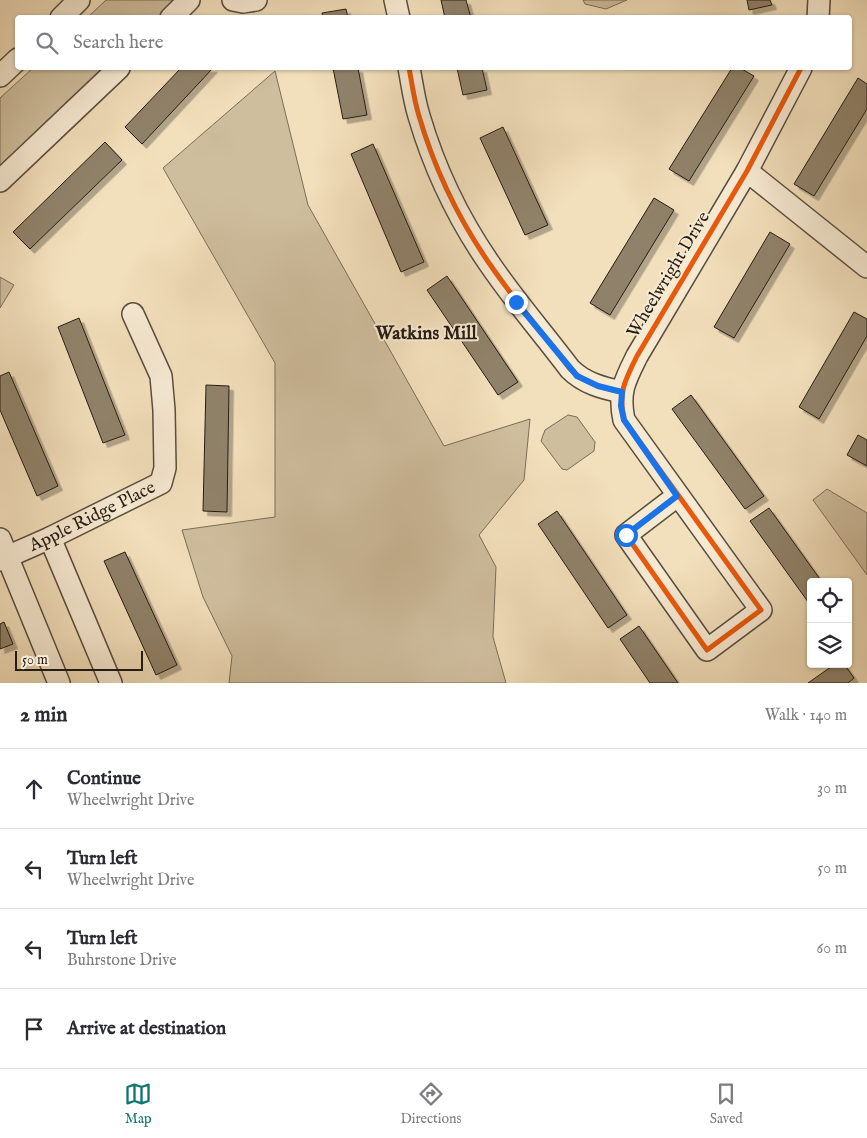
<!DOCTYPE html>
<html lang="en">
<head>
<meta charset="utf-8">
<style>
  body { margin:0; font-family:"IM FELL English",serif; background:#f7f7f7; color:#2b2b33 }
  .controls { position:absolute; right:15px; bottom:15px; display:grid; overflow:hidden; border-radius:5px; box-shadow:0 1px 4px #0004 }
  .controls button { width:45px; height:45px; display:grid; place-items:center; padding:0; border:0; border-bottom:1px solid #e1e1e2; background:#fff; color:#2b2b33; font:25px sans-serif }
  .scale { position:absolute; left:15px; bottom:12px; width:128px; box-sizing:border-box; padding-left:5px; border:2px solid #261d13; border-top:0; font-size:14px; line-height:18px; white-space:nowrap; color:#261d13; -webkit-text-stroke:4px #f7ead3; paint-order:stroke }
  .stop { position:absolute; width:15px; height:15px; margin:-11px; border:4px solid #1a73e8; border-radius:50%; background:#fff }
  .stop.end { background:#1a73e8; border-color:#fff; box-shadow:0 1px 5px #0008 }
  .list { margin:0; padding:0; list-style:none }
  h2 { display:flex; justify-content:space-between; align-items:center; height:65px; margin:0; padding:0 20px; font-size:21px }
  h2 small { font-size:16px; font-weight:400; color:#7c7c81 }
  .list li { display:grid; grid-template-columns:32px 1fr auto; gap:15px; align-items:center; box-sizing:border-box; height:80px; padding:0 20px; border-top:1px solid #e1e1e2 }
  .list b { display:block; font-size:19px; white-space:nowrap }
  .list p { margin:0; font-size:16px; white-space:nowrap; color:#7c7c81 }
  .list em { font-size:16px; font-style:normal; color:#7c7c81 }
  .icon { flex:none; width:28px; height:28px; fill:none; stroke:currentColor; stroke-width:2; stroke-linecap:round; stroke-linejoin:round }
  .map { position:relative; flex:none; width:867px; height:683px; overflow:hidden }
  .search { position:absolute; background:#fff; box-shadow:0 1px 4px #0004; left:15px; right:15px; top:15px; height:55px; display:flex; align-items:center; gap:12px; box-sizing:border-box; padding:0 18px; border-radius:5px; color:#7c7c81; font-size:19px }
  .sheet { height:385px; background:#fff }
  nav { display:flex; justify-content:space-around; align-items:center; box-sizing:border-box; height:70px; border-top:1px solid #e1e1e2; background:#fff; font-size:14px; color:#7c7c81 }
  nav a { display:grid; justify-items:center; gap:2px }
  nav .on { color:#0f766e }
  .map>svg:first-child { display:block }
</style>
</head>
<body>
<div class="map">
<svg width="867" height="683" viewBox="0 0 867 683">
  <defs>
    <filter id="shadow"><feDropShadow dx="4.5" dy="4.5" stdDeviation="0" flood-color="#0004"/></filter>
  </defs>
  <rect width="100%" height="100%" fill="#f2dfbb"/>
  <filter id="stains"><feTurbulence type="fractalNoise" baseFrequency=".004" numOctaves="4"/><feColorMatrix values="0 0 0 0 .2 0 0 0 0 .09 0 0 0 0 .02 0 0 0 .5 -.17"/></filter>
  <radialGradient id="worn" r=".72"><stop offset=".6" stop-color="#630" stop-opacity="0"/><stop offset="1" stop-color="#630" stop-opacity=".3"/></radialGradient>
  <g fill="#cfbe9e" stroke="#7a6e58">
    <path d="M106,0h75l-19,17 -75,1z"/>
    <path d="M583,0h44l-21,9 -21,-5z"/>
    <path d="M33,68h77l-110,105v-75z"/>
    <path d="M275,71l33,134 136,241 86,-27 -6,61 -45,55 17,32 -3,70 13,46h-277l3,-27 -29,-59 -21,-67 93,-13v-154l-112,-195z"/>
    <path d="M0,277l14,8 -14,23z"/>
    <path d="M568,415l9,2 18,25 -1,9 -27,19 -5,-1 -21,-28 4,-11z"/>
    <path d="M827,489l40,24v62l-54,-75z"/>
  </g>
  <g fill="#90826a" stroke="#261d13" filter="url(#shadow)">
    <path d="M441,0h25l5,18h-26z"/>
    <path d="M747,0h23l2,5 -23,5z"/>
    <path d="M346,9l2,9h-25l-1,-5z"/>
    <path d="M181,68h32l-71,76 -17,-17z"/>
    <path d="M333,68h25l9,47 -24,4z"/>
    <path d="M457,68h25l5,22 -24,5z"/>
    <path d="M732,68h8l14,8 -65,105 -20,-12z"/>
    <path d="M858,78l9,6v25l-53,87 -20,-12z"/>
    <path d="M503,127l45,98 -23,10 -45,-97z"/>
    <path d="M105,142l17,18 -92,89 -17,-17z"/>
    <path d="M373,144l51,118 -23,10 -50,-118z"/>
    <path d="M654,198l20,12 -64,105 -20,-12z"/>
    <path d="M770,232l20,12 -56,94 -20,-11z"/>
    <path d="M447,276l71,106 -20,13 -71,-105z"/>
    <path d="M854,312l13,7v17l-48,83 -20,-12z"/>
    <path d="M79,318l46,117 -22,8 -45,-116z"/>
    <path d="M9,372l49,114 -21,10 -37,-86v-34z"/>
    <path d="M206,385l23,1 -2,126 -24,-1z"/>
    <path d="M691,395l73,101 -19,13 -73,-100z"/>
    <path d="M858,435l9,5v26l-20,-11z"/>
    <path d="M769,508l53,74h-11v24l-61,-85z"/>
    <path d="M557,511l70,104 -19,13 -70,-104z"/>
    <path d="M125,552l52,113 -21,10 -52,-114z"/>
    <path d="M4,622l9,22 -13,5v-25z"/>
    <path d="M639,626l39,57h-28l-30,-44z"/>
    <path d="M835,664h9l10,14 -6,5h-40z"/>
  </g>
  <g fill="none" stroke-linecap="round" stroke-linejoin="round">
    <g stroke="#594e3d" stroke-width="24">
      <g id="minor">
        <path d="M233,0l10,2 13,-2"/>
        <path d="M395,0l4,18"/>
        <path d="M61,18l18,-18"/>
        <path d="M171,18l18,-18"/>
        <path d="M818,18l1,-18"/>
        <path d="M409,68c3,15 5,32 10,48 15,51 39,102 70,147 25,37 54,70 81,106 14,14 32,19 52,23"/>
        <path d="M0,76l18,-17"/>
        <path d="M747,171l120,96"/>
        <path d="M0,181l119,-113"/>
        <path d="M677,496l-51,39 81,115 54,-40 -137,-190c-6,-28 1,-40 13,-64l110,-185 54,-103"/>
        <path d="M50,538l61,145"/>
        <path d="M0,539l59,144"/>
        <path id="s1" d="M0,560l50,-22 111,-55 4,-15 -1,-58 -3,-34 -28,-62"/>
      </g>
    </g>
    <use href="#minor" stroke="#f7ead3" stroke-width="21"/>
    <g stroke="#f7ead3" stroke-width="8">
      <g id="cycleway">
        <path d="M409,68c3,15 5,32 10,48 15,51 39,102 70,147 25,37 54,70 81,106 14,14 32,19 52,23"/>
        <path d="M677,496l-51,39 81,115 54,-40 -137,-190c-6,-28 1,-40 13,-64l110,-185 54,-103"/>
      </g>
    </g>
    <use href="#cycleway" stroke="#e8590c" stroke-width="5"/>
  </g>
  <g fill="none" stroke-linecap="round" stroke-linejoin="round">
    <path stroke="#1a73e8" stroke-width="6" d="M516,302l61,74 21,10 24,6 -1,14 3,14 53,76 -51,39"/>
  </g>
  <g text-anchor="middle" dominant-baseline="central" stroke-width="4" stroke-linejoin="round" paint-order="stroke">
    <g font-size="18" fill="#261d13" stroke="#f7ead3">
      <text transform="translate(669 275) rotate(-59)">Wheelwright Drive</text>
      <text stroke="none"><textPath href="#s1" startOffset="102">Apple Ridge Place</textPath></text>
    </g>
    <g font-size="19" font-weight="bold" fill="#261d13" stroke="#f7ead3">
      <text x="426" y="334">Watkins Mill</text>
    </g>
  </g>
  <rect width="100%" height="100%" filter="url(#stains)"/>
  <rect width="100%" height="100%" fill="url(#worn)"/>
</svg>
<div class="controls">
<button><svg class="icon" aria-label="locate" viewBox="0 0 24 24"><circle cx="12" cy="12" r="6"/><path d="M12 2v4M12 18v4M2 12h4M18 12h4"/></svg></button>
<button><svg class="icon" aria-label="layers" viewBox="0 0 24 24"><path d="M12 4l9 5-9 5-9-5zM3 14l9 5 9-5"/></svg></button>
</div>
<div class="scale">50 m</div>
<div class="stop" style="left:626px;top:535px"></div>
<div class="stop end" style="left:516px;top:302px"></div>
<div class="search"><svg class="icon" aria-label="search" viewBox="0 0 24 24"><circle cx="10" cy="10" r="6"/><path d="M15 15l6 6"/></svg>Search here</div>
</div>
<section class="sheet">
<h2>2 min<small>Walk · 140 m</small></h2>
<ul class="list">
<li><svg class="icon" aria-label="ahead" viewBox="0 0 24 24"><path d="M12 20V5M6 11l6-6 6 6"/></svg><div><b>Continue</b><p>Wheelwright Drive</p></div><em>30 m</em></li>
<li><svg class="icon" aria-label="left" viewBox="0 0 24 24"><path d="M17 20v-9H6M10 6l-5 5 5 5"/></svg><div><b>Turn left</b><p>Wheelwright Drive</p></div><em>50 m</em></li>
<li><svg class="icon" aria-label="left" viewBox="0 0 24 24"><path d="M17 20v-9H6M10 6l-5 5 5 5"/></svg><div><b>Turn left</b><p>Buhrstone Drive</p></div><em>60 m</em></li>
<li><svg class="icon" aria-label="arrive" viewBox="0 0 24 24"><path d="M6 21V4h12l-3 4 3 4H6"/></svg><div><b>Arrive at destination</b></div></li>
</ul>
</section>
<nav>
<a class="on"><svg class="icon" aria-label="map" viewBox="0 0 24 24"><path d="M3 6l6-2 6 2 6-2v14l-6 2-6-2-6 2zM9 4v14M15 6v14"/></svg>Map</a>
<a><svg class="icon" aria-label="directions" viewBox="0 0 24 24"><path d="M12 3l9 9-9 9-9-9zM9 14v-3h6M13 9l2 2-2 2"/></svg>Directions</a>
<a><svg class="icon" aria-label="saved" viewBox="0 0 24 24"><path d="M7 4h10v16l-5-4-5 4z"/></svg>Saved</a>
</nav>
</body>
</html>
